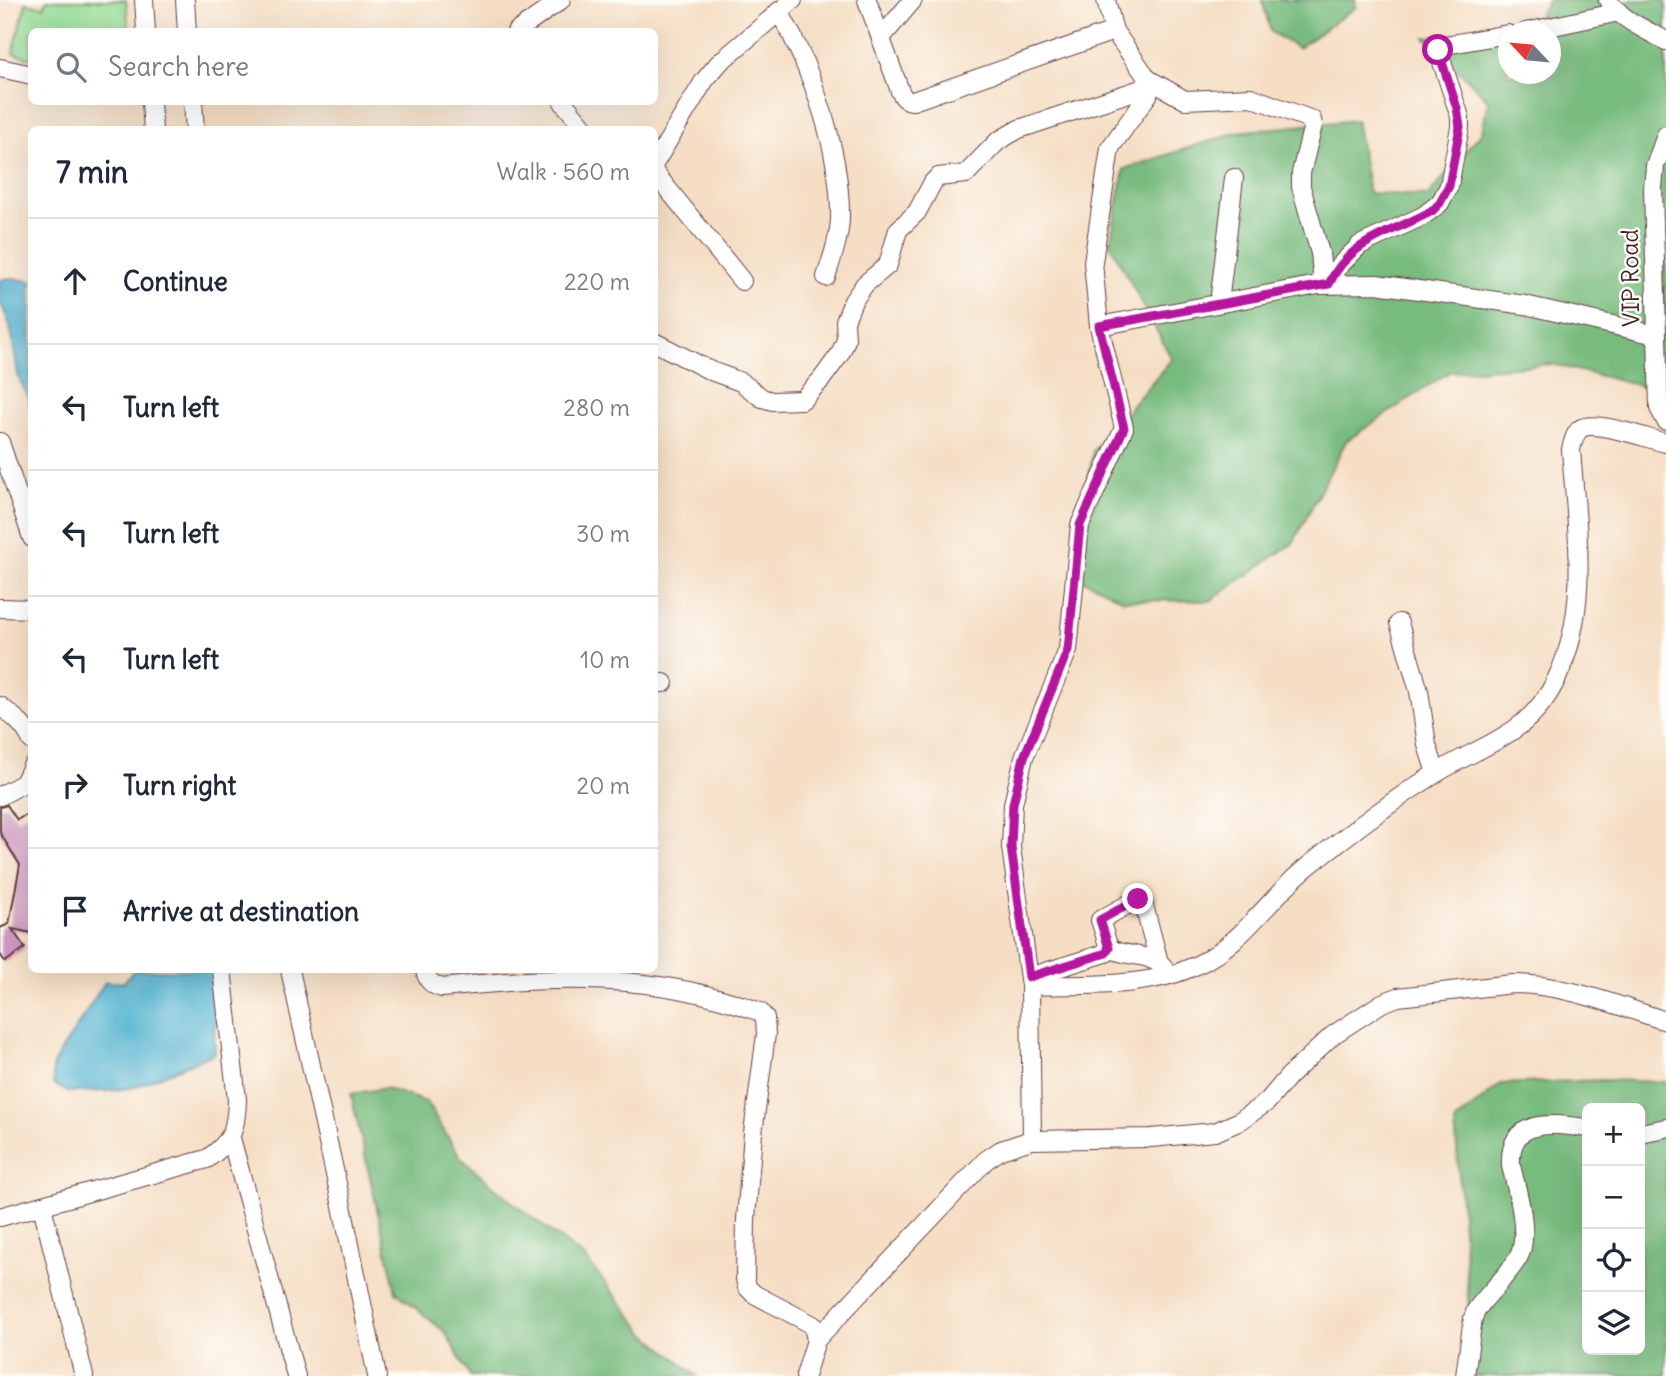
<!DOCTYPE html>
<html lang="en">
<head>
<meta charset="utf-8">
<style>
  body { margin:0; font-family:Delius,sans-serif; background:#f2f2f3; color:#1f2937 }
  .controls { position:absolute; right:21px; bottom:21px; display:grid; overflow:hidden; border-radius:10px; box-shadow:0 7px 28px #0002 }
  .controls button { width:63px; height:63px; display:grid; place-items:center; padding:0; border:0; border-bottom:2px solid #e0e1e3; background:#fff; color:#1f2937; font:35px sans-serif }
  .compass { position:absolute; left:1498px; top:21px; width:63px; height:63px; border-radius:50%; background:#fff; box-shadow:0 7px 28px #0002; rotate:296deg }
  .stop { position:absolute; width:21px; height:21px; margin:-16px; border:5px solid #b5179e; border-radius:50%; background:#fff }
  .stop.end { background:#b5179e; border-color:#fff; box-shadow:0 2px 7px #0008 }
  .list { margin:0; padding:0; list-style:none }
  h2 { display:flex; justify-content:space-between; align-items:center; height:91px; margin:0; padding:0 28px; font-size:30px }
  h2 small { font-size:23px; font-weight:400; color:#747a83 }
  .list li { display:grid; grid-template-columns:46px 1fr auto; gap:21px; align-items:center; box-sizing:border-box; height:126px; padding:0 28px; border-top:2px solid #e0e1e3 }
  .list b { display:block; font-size:26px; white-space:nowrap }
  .list em { font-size:23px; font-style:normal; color:#747a83 }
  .icon { flex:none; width:38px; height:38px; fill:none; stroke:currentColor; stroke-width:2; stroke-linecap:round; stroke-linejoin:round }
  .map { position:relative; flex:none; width:1666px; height:1376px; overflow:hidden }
  .search { position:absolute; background:#fff; box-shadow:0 7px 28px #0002; left:28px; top:28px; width:630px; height:77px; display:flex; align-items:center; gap:18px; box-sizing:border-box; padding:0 24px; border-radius:10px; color:#747a83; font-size:26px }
  .panel { position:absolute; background:#fff; box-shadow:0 7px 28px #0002; left:28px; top:126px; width:630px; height:847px; border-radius:10px }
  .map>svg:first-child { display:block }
</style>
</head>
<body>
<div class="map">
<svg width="1666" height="1376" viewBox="0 0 1666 1376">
  <rect width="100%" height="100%" fill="#fdfcf7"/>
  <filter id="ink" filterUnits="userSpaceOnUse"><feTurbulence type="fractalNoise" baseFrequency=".0143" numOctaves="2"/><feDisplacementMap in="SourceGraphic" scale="14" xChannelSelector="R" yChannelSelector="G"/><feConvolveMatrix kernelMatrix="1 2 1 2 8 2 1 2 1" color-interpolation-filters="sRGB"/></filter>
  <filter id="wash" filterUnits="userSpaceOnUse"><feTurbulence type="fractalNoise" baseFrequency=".00686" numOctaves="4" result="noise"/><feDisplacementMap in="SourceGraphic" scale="28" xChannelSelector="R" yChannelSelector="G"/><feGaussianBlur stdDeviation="1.57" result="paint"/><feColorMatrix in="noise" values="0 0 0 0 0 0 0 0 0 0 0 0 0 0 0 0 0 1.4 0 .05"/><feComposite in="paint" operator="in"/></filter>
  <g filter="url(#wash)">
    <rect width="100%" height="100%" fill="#f5dec4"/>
    <path fill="#95db94" stroke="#707d60" stroke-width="2" d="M47,0h79l3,29 -1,3h-96l-1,27 -18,-6 13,-50 18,4z"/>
    <g fill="#78bb7e" stroke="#616d54" stroke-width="2" fill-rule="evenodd">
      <path d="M1262,0h93l1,7 -58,41 -27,-16z"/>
      <path d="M1549,0h117v392l-114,-28 -103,8 -103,69 -53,102 -83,58 -86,-1 -51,-25 20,-124 79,-92 -62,-115 14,-75 113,-37 119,-12 13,73 59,3 54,-64 6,-32 -63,-63 104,-7zM1508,32h42v42h-42z"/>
      <path d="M1600,1080l66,2v294h-192l-19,-254 46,-38zM1587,1108h53v242h-53z"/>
      <path d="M385,1088l41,14 35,56 51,44 73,56 59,74 53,44h-227l-25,-44 -49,-40 -45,-198z"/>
    </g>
    <g fill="#54b4d2" stroke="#4f6a7e" stroke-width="2">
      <path d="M9,278l22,3v128l-2,-11 -10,-19 -9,-53 -10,-25v-21z"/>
      <path d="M134,970h80c3,28 -1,55 1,83l-80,34 -25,4 -42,1 -15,-8v-20l52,-82h19z"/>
    </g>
    <g id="blocks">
      <path fill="#ce97bf" d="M7,805l10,15 15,-9v122l-20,-4 13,19 -20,14 -5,-8v-26l9,-4 11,-59 -20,-32v-26z"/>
    </g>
  </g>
  <g filter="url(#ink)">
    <use href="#blocks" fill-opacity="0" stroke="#643c42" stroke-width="2"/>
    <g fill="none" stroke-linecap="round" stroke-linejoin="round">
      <g stroke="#643c42" stroke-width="20">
        <g id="minor">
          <path d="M144,0l2,32"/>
          <path d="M185,0l2,32"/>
          <path d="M867,0l33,91c3,7 6,10 13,10l201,-70"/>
          <path d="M1608,0c11,19 39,30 58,41"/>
          <path d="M779,11c33,58 62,140 61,208 -1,20 -8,39 -14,58"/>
          <path d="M516,32l45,-32"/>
          <path d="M1526,32l93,-20"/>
          <path d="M881,38l32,-38"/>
          <path d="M0,68l32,7"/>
          <path d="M1148,79l37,21 66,-3 61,23 1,5 -12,48v14l19,66 3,32"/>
          <path d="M151,102l2,28"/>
          <path d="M193,102l2,28"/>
          <path d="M563,102l23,28"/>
          <path d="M1666,135l-11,31 -2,22 6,220 7,13"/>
          <path d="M654,164l50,-83 15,-18 74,-63"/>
          <path d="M654,172l88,109"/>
          <path d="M1329,284l7,-15 24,-24 63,-29 17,-13 9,-17 11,-59v-10l-22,-67 2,-4 68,-12"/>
          <path d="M1219,303l15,-125"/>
          <path d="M1099,326l219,-41 58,-1 149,21 131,30"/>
          <path d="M654,342l57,29 30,11 21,16 10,3 30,-1 19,-20 19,-26 6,-14 -1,-19 8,-20 12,-17 23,-19 10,-35 19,-18 16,-30 5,-5 28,-3 32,-33 21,-12 131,-43"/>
          <path d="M0,442l32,96"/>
          <path d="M0,608l32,1"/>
          <path d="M1399,623l20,68 8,54 9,28"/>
          <path d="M654,683h10"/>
          <path d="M0,706c13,10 25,19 32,35"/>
          <path d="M0,796l24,-13 8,-17"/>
          <path d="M1109,948c18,10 39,4 55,19"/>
          <path d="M290,970l52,236 35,170"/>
          <path d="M425,970c2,10 6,15 17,18 106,-12 216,-16 318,24l5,6 1,16 -13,99 -7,86 -1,60 2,8 7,7 59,31 3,15 -11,36"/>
          <path d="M1029,977l77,-24 3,-5 -9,-28 38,-21 5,3 16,60"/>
          <path d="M1030,986c54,-2 117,3 167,-21 45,-21 72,-67 110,-98 41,-33 83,-65 128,-93 49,-31 95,-38 122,-96 34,-71 19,-154 14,-229 2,-7 4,-16 9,-20 14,-10 68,10 86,14"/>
          <path d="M1640,1133l26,-5"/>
          <path d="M231,1138l65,238"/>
          <path d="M1030,1140l121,-2 64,-6 23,-10 29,-20 22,-26 44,-41 49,-32 16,-6 114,-13c52,0 104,21 154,37"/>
          <path d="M42,1206l42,170"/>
          <path d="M0,1217l207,-58c25,-18 29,-28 30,-59l-15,-130"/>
          <path d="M816,1340l170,-180 15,-10 27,-9 4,-6 -2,-149 -19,-139 2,-43 11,-47 44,-107 12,-125 44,-97 -25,-102 -6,-64 17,-114 38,-53 2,-9 -2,-7 -34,-48 -8,-31"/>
          <path d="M1465,1376l8,-58 3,-8c13,-18 31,-33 42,-52 13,-22 -1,-68 -7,-92 -3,-50 42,-42 76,-38"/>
        </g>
      </g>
      <use href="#minor" stroke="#fff" stroke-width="18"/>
    </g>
  </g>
  <g fill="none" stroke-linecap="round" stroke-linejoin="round" filter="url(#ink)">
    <path stroke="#b5179e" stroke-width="9" d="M1138,899l-38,21 9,28 -3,5 -77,24 -18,-130 2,-43 11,-47 44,-107 12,-125 44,-97 -25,-102 230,-42c21,-45 63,-51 103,-73l8,-8 9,-17 11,-59 -3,-19 -19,-58"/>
  </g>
  <g text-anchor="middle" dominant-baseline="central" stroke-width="5" stroke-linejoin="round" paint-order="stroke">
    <g font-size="23" fill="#4a1f2b" stroke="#fdfcf7">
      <text transform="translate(1630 278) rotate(-91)">VIP Road</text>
    </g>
  </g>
</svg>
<div class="controls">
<button>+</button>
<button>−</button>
<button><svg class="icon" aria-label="locate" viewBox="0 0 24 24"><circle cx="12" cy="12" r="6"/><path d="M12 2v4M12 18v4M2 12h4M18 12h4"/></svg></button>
<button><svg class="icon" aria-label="layers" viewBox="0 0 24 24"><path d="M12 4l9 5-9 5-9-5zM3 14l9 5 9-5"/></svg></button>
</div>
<svg class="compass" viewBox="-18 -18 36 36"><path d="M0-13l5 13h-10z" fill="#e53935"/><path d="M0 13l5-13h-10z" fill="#747a83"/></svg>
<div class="stop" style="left:1438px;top:50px"></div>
<div class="stop end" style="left:1138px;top:899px"></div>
<div class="search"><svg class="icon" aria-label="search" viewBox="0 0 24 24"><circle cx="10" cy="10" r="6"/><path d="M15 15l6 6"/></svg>Search here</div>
<section class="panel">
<h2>7 min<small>Walk · 560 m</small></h2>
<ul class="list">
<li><svg class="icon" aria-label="ahead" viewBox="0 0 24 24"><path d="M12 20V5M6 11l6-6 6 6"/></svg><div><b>Continue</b></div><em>220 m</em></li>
<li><svg class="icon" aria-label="left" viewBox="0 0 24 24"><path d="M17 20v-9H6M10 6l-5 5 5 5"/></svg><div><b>Turn left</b></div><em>280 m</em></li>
<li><svg class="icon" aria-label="left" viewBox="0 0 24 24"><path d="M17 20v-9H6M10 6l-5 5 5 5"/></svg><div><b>Turn left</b></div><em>30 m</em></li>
<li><svg class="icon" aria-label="left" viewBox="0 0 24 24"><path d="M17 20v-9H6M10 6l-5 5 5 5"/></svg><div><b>Turn left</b></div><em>10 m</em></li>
<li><svg class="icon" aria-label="right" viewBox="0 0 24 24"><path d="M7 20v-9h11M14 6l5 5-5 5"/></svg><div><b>Turn right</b></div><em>20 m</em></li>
<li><svg class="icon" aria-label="arrive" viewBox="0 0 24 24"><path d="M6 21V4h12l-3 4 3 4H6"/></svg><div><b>Arrive at destination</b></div></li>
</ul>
</section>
</div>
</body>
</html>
